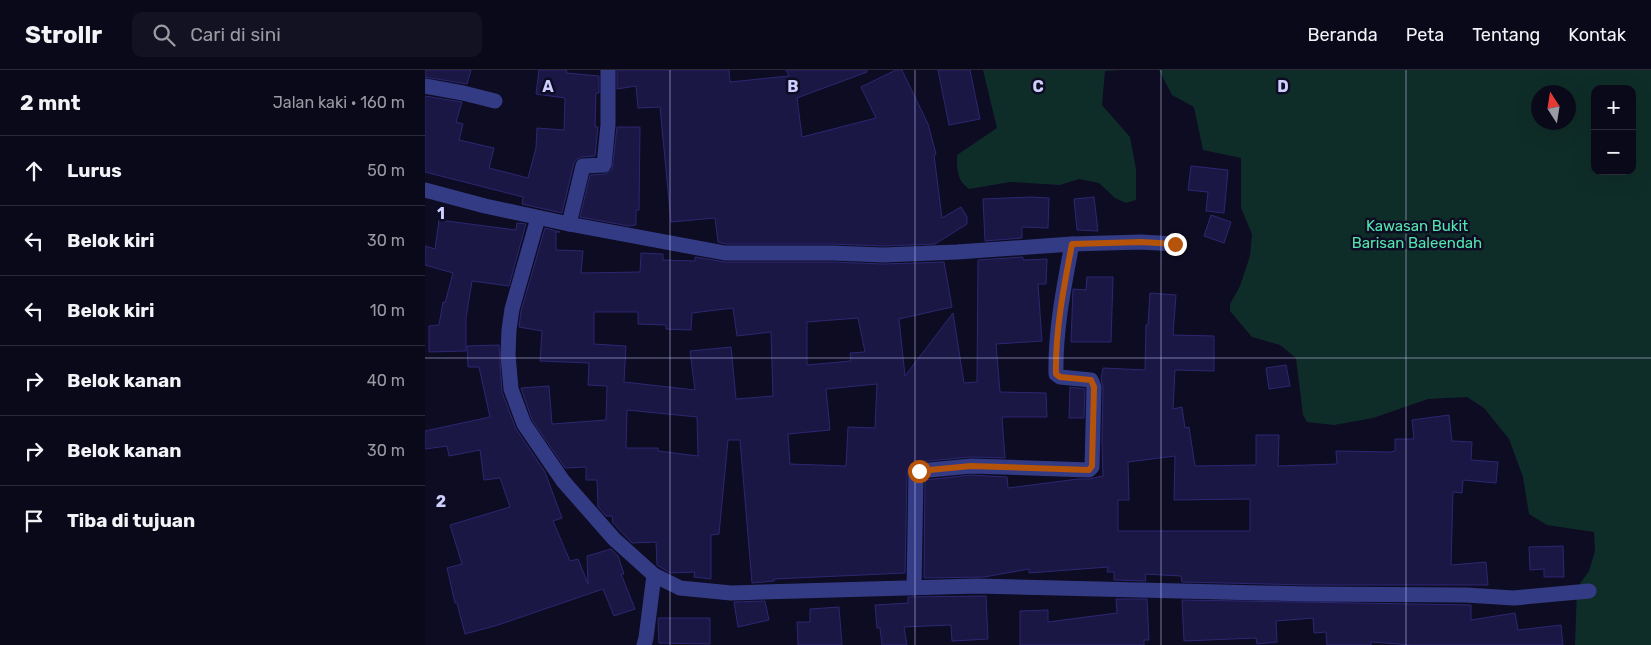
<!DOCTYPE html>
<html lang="id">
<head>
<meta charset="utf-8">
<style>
  body { margin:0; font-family:Rubik,sans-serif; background:#131223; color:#f1f3f6 }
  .controls { position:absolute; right:15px; top:15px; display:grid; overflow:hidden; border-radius:10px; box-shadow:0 5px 20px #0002 }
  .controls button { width:45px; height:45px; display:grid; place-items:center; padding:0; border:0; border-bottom:1px solid #2a2a39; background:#0a091a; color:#f1f3f6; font:25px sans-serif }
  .compass { position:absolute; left:1106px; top:15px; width:45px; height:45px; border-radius:50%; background:#0a091a; box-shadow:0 5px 20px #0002; rotate:348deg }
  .stop { position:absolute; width:15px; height:15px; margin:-11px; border:4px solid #b45309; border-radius:50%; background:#fff }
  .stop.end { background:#b45309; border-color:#fff; box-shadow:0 1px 5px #0008 }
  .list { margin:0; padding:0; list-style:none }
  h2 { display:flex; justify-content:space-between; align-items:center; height:65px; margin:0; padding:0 20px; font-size:21px }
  h2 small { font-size:16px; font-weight:400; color:#999aa2 }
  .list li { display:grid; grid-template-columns:32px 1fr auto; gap:15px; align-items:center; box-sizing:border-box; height:70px; padding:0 20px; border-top:1px solid #2a2a39 }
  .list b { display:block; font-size:19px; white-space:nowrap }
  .list em { font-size:16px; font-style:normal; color:#999aa2 }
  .icon { flex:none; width:28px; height:28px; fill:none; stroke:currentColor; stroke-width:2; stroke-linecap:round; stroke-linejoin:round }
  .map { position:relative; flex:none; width:1226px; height:575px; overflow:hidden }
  header { display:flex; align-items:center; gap:30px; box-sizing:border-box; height:70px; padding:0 25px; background:#0a091a; border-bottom:1px solid #2a2a39 }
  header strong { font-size:24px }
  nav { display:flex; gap:28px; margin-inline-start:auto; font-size:18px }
  .search { width:350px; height:45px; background:#131223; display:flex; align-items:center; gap:12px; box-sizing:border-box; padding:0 18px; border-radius:10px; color:#999aa2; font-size:19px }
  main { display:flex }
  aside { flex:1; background:#0a091a }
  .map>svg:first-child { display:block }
</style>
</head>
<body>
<header>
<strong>Strollr</strong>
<div class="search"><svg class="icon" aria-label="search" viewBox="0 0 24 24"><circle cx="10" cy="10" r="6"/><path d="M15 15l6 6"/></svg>Cari di sini</div>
<nav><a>Beranda</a><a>Peta</a><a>Tentang</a><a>Kontak</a></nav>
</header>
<main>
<aside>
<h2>2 mnt<small>Jalan kaki · 160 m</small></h2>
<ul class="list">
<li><svg class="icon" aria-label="ahead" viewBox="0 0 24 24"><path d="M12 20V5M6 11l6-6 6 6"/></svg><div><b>Lurus</b></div><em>50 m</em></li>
<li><svg class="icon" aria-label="left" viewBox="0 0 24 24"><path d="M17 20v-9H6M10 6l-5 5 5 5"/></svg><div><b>Belok kiri</b></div><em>30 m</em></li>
<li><svg class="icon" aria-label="left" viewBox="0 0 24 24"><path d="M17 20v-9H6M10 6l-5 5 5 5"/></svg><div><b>Belok kiri</b></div><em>10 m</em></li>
<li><svg class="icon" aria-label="right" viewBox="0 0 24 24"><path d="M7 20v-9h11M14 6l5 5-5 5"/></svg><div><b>Belok kanan</b></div><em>40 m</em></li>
<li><svg class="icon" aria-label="right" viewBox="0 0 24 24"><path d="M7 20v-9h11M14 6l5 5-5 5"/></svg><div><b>Belok kanan</b></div><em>30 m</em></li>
<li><svg class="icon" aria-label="arrive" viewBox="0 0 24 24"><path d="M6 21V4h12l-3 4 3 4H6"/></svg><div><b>Tiba di tujuan</b></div></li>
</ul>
</aside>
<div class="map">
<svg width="1226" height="575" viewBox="0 0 1226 575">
  <rect width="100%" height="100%" fill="#0d0c22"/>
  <g fill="#0f2d28" fill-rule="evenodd">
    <path d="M558,0h139l-17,1 -3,34 28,32 6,32v31l-10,3 -11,-5 -16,-15 -20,-4 -19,6 -50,-3 -41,7c-12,-9 -12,-19 -12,-34l40,-27z"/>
    <path d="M734,0h492v575h-76l2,-57 12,-17 6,-20 -1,-19 -47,-7 -18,-11 -6,-37 -14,-38 -25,-31 -17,-11 -39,2 -55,19 -39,7 -27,-3 -4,-7 -7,-57 -16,-13 -28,-8 -22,-26v-7l10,-18 10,-30 2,-22 -11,-26v-50l-38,-8 -9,-43 -22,-12zM1170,19h37v82h-37zM1114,22h30v30h-30z"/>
  </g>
  <g fill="#1a1745" stroke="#2d2772" fill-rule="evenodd">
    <path d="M0,0h46l-4,14 -42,-7z"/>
    <path d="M114,0h28l-1,3 33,3v17h-3l-1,34h3l-3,29 -13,1 -5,2 -3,4 -12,50 -40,-9 1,-7 -98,-25v-76l37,6 -6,20 7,2 -4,16 35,8 -5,20 39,10 8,-30 1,-20 27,2 1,-32 -29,-4z"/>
    <path d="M192,0h112l1,12 59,-6 -3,-6h81v2l-70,26 5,39 74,-19 -15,-31 35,-17h6l26,54 8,30 -2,1 8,63 19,-11 6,10v7l-32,20 -52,2 -51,-2h-106l-8,-2 -3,-24 -44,4 -11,-115 -22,1 -2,-22 -19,3z"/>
    <path d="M513,0h32l10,49 -31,6z"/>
    <path d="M192,57h23l-1,83h-3v15l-7,1 -49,-9 10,-42 15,-1 7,-4z"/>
    <path d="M766,96l37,4 -4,43 -18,-2 2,-19 -20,-2z"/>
    <path d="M606,127l18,1 -1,30 -26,-1v11l-37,3 -2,-42z"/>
    <path d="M669,127l4,34 -21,-1 -3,-31z"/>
    <path d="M786,145l20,7 -7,21 -20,-7z"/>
    <path d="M14,150l77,10 1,-7 9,1 -17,62 -37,-5 -6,37v33l-37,1v-26l10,-1 4,-23 2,1 8,-30 -28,-8v-19l10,3z"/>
    <path d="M120,158l15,4h-4v18l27,1 -2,22 59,-1 1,-19 22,1v6l32,1v-4l30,5h107l51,2 61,-2 8,45 -53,12 6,57 48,-63 11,70 13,-1 1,-122 45,-3v3l24,-1 -1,25h-8l4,57 -46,3 4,48 46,1 1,24h-45l3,41 -35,-1 -52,5 -9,5 -2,7 -2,99 -131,6v2l-22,2 -12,-143h-12l-9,94 -8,1v44l-17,-2 1,-5 -25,1 -13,-8 -1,-23 -24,1 -19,-20 -1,-7h-6l-8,-9 -1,-27h-11v-13l-21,1 -33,-48 -11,-32 28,-2 3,38 54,-4 1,-34 -19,-1 1,-22 -49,-2 2,-30 -23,-4 2,-16zM308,238l4,28 34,-4 2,64 -37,3 -5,-52 -41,4 5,39 -71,-8 2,-36 -32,-2v-32h44v12l28,1v4l25,1 1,-17zM433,248l7,34 -15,1 1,8 -44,4v-43zM452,314l-2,44 -27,-1 -2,39 -56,-2 -2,-30 42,-4 -4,-41zM202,340l70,7 1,39 -40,-5v-3h-32z"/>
    <path d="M662,207h26l-2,65h-40l2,-53 13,1z"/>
    <path d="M725,223l26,2 -3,40 41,1v35l-39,-1 -2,39 9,-2 3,21 4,-1 6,39 61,-1v-30h23l-1,31 59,-2 -1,-13 55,1 4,-1v-12h19l-2,-19 37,-5 3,26 20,1 -1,18 27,2 -2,21 -33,-3 -1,13 -9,-1 -2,73 35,-3 2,23h-180l-126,-3 -1,-6 -36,-2 1,7 -32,-1v-8h-7l1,-5 -79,6v-4l-45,8 -60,1 1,-98 46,-5 36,2 1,11 70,-9h11l14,-3 -1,-35 1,-54 -2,-8 2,-11 42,2 1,-45h2zM750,386l-1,44 76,-1v32h-132v-31h11l-1,-38z"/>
    <path d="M74,275l3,47 14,37 29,43 17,46 -9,3 17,40 8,-2 10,25 -1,-28 24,-7 7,7 6,18h-3l14,35 -21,7 -11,-27 -105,36 -33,9 -8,-31h-2l-8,-35 15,-4 -12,-39 60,-18 -10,-29 -16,2 -4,-30 -31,6 -2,-10 -22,3v-18l65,-14 -11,-50h-11l-1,-21z"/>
    <path d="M861,295l4,21 -21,3 -3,-21z"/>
    <path d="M645,317l15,2 -1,29h-15z"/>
    <path d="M1138,476l1,31h-20v-8l-14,1 -1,-23z"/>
    <path d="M561,526l2,43 -36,2 -1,-16 -47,2 3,18h-25l-2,-17h-3l-2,-23 33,-2v-6z"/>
    <path d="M691,529h31l2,41h-5v5h-124v-34l28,-1v12l69,-9z"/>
    <path d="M757,530l289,5v15l44,-7 3,17 43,-5 2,20h-151l-41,-3v3h-44l-1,-13 -12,1 -1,-15 -37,3 1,21 -20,2 -1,-6 -72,3z"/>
    <path d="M340,531l4,19 -31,7 -4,-25z"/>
    <path d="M414,537l3,38h-44l-1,-23h13v-13z"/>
    <path d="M233,548h52v26l-51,-1z"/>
  </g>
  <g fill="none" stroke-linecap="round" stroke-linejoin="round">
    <g stroke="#343b85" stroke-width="15">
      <path d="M0,16l38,7 32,8"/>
      <path d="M0,120l60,16 84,18 156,29h107l51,2 74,-3 115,-8 69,-2 34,2"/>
      <path d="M113,148l-26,91 -3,21 -1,25 3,34 13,35 39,57 51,58 40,36 26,13 51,5 246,-7 331,8 158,1 48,3 75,-7"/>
      <path d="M144,154l14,-58 21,-1 4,-40v-55"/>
      <path d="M489,518l2,-114 3,-3 52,-5 118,4 3,-3 2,-80 -3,-7 -31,-3 -4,-3c-1,-43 8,-88 16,-130"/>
      <path d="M219,575l2,-7 8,-63"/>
    </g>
  </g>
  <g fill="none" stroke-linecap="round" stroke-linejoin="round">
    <path stroke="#b45309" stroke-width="6" d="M494,401l52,-5 118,4 3,-4 2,-79 -3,-7 -31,-3 -4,-3c-1,-43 8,-88 16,-130l69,-2 34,2"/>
  </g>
  <path fill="none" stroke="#ceceff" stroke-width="1" stroke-opacity="0.55" d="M245,0v575M490,0v575M736,0v575M981,0v575M0,288h1226"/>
  <g text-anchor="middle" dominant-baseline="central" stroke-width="5" stroke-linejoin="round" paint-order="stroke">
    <g font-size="15" fill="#52e6ae" stroke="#0d0c22">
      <text x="992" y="156">Kawasan Bukit<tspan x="992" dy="17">Barisan Baleendah</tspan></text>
    </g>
  </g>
  <g font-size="16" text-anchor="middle" font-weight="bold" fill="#ceceff" stroke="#0d0c22" stroke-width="5" stroke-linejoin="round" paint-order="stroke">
    <text x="123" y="22">A</text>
    <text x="368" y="22">B</text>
    <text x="613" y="22">C</text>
    <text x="858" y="22">D</text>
    <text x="16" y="149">1</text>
    <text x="16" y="437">2</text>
  </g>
</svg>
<div class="controls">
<button>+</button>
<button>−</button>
</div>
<svg class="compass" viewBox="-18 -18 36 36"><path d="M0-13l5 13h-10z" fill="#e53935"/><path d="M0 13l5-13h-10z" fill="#999aa2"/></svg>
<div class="stop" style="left:494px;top:401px"></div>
<div class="stop end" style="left:750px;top:174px"></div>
</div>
</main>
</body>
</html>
